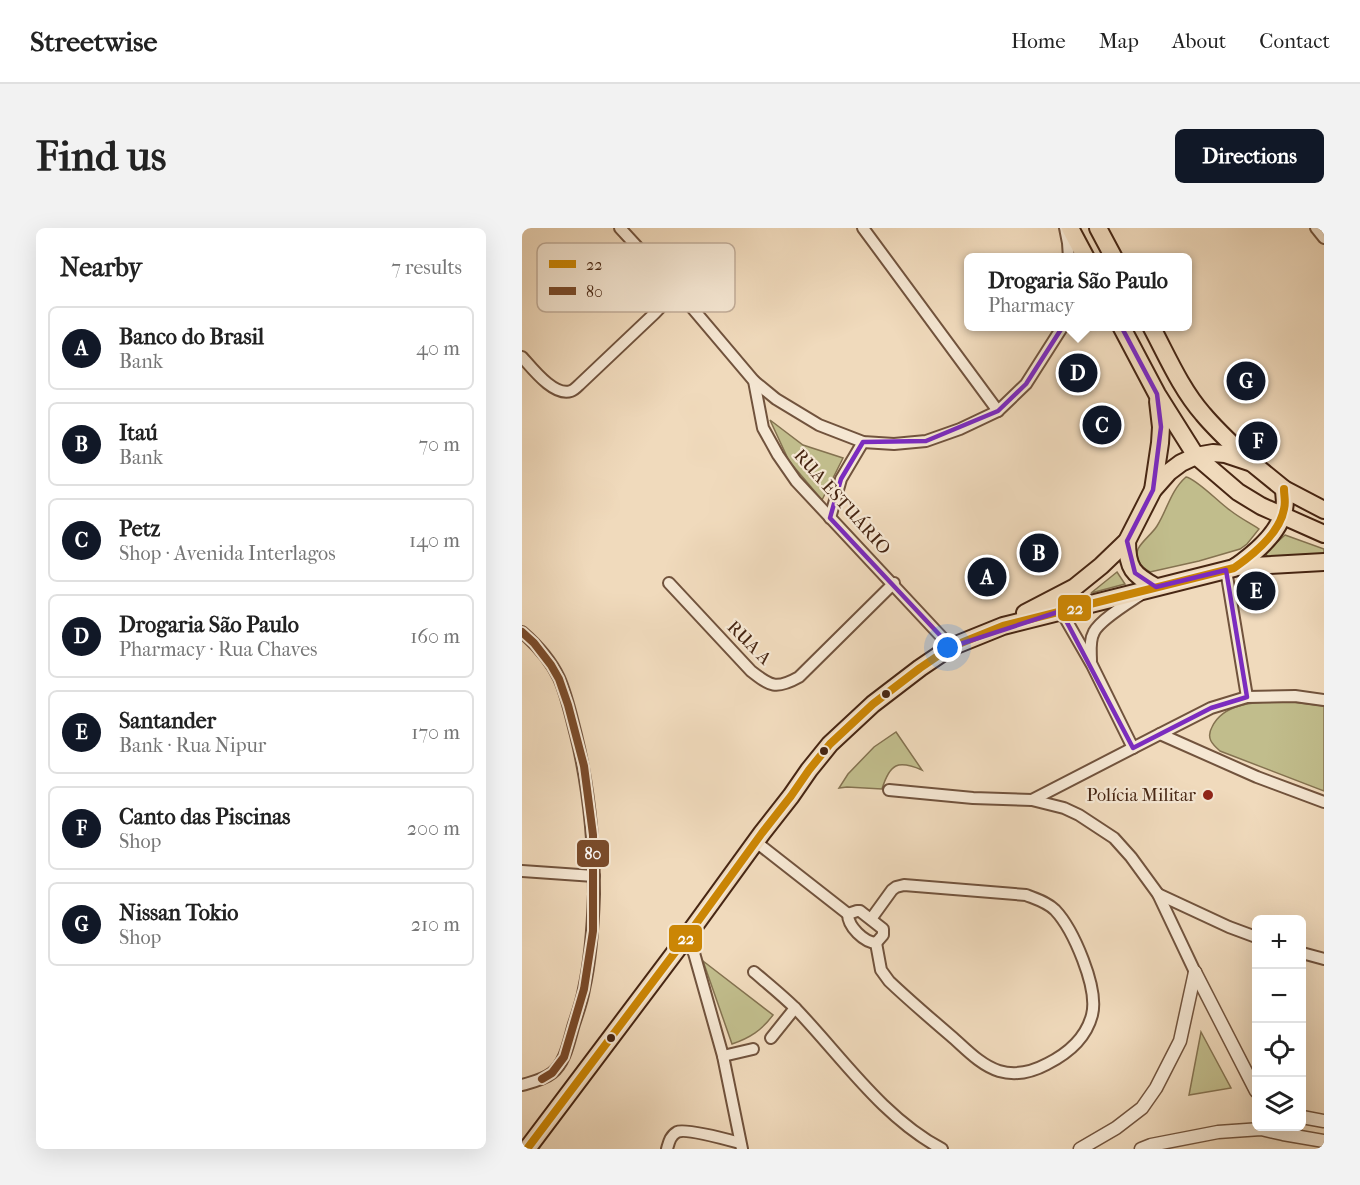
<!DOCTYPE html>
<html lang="en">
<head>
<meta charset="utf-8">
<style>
  body { margin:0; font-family:"IM FELL French Canon",serif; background:#f2f2f2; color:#222 }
  .controls { position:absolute; right:18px; bottom:18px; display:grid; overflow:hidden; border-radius:9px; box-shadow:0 6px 24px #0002 }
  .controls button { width:54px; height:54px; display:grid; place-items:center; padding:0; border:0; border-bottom:2px solid #e0e0e0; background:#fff; color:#222; font:30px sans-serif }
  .you { position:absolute; left:426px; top:420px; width:21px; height:21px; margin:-15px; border:4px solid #fff; border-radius:50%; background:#1a73e8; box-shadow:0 0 0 9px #1a73e833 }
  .badge { display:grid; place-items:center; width:39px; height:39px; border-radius:50%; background:#111827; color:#fff; font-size:20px; font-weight:700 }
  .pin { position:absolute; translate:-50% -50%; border:3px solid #fff; box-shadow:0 2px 6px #0006 }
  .popup { position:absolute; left:442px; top:25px; width:228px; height:78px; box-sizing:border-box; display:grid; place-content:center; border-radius:9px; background:#fff; filter:drop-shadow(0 2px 4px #0005); font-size:20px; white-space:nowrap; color:#767676 }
  .popup b { font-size:22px; color:#222 }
  .popup::after { content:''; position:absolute; left:50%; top:100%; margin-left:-12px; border:12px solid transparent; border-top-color:#fff }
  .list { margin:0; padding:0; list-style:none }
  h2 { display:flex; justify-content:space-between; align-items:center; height:78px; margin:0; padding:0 24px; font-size:26px }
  h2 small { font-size:20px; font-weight:400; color:#767676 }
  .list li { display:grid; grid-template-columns:39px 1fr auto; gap:18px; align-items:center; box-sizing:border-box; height:84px; margin:0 12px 12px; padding:0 12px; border:2px solid #e0e0e0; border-radius:9px }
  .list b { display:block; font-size:22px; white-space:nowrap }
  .list p { margin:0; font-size:20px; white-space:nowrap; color:#767676 }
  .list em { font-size:20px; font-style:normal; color:#767676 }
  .icon { flex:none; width:33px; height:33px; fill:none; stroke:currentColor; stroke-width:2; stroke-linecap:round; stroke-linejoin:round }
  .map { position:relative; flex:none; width:802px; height:921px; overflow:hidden; border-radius:9px }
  header { display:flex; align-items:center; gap:36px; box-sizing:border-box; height:84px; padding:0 30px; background:#fff; border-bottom:2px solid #e0e0e0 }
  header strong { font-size:28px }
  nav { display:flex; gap:33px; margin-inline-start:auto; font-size:21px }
  .intro { display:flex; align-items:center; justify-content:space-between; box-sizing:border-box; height:144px; padding:0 36px }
  h1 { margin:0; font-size:42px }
  .button { padding:15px 27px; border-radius:9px; background:#111827; color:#fff; font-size:21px; font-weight:700 }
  main { display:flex; gap:36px; padding:0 36px }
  aside { flex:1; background:#fff; border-radius:9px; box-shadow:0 6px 24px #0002 }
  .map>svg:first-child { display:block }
</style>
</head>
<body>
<header>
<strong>Streetwise</strong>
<nav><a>Home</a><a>Map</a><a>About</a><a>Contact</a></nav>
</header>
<div class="intro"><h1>Find us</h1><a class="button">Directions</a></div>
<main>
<aside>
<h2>Nearby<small>7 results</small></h2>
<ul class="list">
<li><span class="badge">A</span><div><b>Banco do Brasil</b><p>Bank</p></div><em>40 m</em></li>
<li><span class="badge">B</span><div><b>Itaú</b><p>Bank</p></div><em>70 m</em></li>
<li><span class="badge">C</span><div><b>Petz</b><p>Shop · Avenida Interlagos</p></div><em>140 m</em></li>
<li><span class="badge">D</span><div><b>Drogaria São Paulo</b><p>Pharmacy · Rua Chaves</p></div><em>160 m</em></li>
<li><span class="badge">E</span><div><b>Santander</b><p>Bank · Rua Nipur</p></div><em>170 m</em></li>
<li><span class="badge">F</span><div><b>Canto das Piscinas</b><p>Shop</p></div><em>200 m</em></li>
<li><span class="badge">G</span><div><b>Nissan Tokio</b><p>Shop</p></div><em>210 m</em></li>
</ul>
</aside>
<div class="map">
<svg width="802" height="921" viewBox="0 0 802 921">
  <rect width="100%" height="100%" fill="#f0dabc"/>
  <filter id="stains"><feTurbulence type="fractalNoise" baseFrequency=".00333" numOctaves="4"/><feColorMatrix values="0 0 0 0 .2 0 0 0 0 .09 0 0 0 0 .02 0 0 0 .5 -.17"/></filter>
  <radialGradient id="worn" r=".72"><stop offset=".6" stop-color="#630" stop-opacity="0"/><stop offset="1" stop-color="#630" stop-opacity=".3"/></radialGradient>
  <g fill="#c1bd8c" stroke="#847250" stroke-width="1.5">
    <path d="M248,192l33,25 40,13 -21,42 -33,-39z"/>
    <path d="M664,249c11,2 33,26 45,34 9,7 19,12 28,18l-12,15 -7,5 -41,12 -49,11c-8,-4 -16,-13 -12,-23 4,-8 14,-15 19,-23 10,-16 14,-36 29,-49z"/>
    <path d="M763,307l39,14v5l-56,3 -3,-4z"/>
    <path d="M595,344l8,12 -34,9z"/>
    <path d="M763,473l39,5v85l-104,-40c-8,-7 -14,-13 -8,-24 12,-26 49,-25 73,-26z"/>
    <path d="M374,504l26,38c-24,-10 -32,-7 -40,19l-35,-2 -8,1 9,-14 26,-27z"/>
    <path d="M181,733l70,54c-11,15 -23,23 -41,29z"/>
    <path d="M679,804l30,56 -42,7z"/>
  </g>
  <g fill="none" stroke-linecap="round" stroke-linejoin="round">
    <g stroke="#71533d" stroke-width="14">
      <g id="minor">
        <path d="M98,0l57,62 77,91 9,47 15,27 18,26 155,166"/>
        <path d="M341,0l135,183"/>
        <path d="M543,0l3,15 1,15"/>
        <path d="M794,0l8,10"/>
        <path d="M0,129c10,11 32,40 49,34 3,-1 6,-4 8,-6l76,-72 22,-23"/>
        <path d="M232,153l22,18 43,26 44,17 31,2 32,-3 34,-12 38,-18 28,-27 37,-58"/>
        <path d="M308,290l11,-39 22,-37"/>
        <path d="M704,342l21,127"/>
        <path d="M147,355l82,88c19,15 25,19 48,6l95,-94"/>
        <path d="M539,383l31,54 41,83"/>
        <path d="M0,404c15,13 29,29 37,46 8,18 12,38 17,57 13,53 18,105 18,159 -1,31 -3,64 -10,95 -2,12 -6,23 -10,35 -5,16 -8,38 -22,49 -9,7 -20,9 -30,12"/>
        <path d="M569,433c0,-9 -2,-20 3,-29 6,-12 34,-29 46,-37"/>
        <path d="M802,472l-29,-4 -48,1 -36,11 -51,26 97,43 67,25"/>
        <path d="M367,562l84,8 59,2 32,8 15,7 35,23 17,19 27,37 37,78"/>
        <path d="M510,572l128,-66"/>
        <path d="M234,614l92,72"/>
        <path d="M0,643l72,5"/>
        <path d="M636,666l71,33 27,10"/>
        <path d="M335,683h3l23,18v6l-7,8c-12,-1 -28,-16 -28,-29z"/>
        <path d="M349,691l21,-29 4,-3 8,-2 122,10c10,4 21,7 29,15 18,19 44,78 37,105 -6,23 -25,39 -45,49 -15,8 -31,12 -48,7 -19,-6 -34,-23 -48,-35 -21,-18 -42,-36 -62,-55l-8,-11 -5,-27"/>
        <path d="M163,711l9,14 29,103 19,93"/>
        <path d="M780,725l22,6"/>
        <path d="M232,744c14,12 29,24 42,37 46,48 86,108 146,140"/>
        <path d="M249,810l24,-30"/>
        <path d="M201,828l30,-7"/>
        <path d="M145,921c2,-7 3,-13 10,-17 8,-4 52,8 63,11"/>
      </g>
    </g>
    <g stroke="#71533d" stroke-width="15">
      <g id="tertiary">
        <path d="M673,744l61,119"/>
        <path d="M780,889l22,4"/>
        <path d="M558,921l36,-21 26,-20 14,-20 24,-47 15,-69"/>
        <path d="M619,921l10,-4 67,-13 43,-3 22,5 41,7"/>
      </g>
    </g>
    <g stroke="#472613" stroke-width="20">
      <g id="primary">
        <path d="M674,228l42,36 23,14 63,28"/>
        <path d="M605,313c0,27 6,34 29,46"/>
        <path d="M713,339l89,-5"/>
        <path d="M503,385l50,-26 26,-21 26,-25 26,-51 16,-18 12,-9 15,-7 17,-3 12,1 27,9 32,26 40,21"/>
        <path d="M5,921l158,-210 77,-106 29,-37 18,-26 21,-26 43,-40 47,-36 31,-21 52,-21 231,-58c20,-14 46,-35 50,-59 2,-7 0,-13 0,-20"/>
      </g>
    </g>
    <g stroke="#472613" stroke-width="20">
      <g id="trunk">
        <path d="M548,0l16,30"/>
        <path d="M576,0l16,30"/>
        <path d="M599,98l36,68 39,62"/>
        <path d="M629,98c16,30 30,63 52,88 15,18 32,33 49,49"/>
        <path d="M631,262l7,-47 1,-16 -3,-26"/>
      </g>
    </g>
    <use href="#minor" stroke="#f5e7d3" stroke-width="10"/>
    <use href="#tertiary" stroke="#f5e7d3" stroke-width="12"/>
    <use href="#primary" stroke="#f0dabc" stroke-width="16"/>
    <use href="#trunk" stroke="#f0dabc" stroke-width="16"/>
    <g stroke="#f5e7d3" stroke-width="12">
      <path id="bus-1" d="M5,921l158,-210 77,-106 29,-37 18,-26 21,-26 43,-40 47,-36 31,-21 52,-21 231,-58c20,-14 46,-35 50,-59 2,-7 0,-13 0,-20"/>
    </g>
    <g stroke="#f5e7d3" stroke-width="12">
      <path id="bus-2" d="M0,404l12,11 17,22 8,14 9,26 16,61 9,69v96l-9,58 -20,68 -12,16 -10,6"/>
    </g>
    <use href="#bus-1" stroke="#cb8605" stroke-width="8"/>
    <use href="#bus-2" stroke="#7a4b2a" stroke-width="8"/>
  </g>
  <path fill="none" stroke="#7b2cbf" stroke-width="4.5" stroke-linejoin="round" d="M567,82l33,18 35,66 4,33 -8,63 -26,51 8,32 21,14 70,-17 21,127 -36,11 -78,40 -72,-137 -110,36 -121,-129 11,-39 22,-37 63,-1 72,-30 28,-27 41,-64z"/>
  <g fill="#472613" stroke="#f5e7d3" stroke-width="2">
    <circle cx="364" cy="466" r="5"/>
    <circle cx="302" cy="523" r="5"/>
    <circle cx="89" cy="810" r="5"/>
  </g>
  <circle fill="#8f2418" stroke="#f5e7d3" stroke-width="2" cx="686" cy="567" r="6"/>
  <g text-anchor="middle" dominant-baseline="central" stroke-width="4.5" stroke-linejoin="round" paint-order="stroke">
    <g font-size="18" fill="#472613" stroke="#f5e7d3">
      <text transform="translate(320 274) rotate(48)">RUA ESTUÁRIO</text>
      <text transform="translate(227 415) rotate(45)">RUA A</text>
    </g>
    <g font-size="18" fill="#472613" stroke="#f5e7d3" text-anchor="end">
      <text x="674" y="567">Polícia Militar</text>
    </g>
  </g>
  <rect x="15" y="15" width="198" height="69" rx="9" fill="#f5e7d3" stroke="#c1ad99" stroke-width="1.5"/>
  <rect x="27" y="32" width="27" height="8" fill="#cb8605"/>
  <rect x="27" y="59" width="27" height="8" fill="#7a4b2a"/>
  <g font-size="16" fill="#472613">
    <text x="64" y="42">22</text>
    <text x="64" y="69">80</text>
  </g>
  <g stroke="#f5e7d3" stroke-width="2">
    <rect x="535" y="366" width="35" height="28" rx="6" fill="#cb8605"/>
    <rect x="54" y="611" width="34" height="29" rx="6" fill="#7a4b2a"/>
    <rect x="146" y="696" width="35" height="29" rx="6" fill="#cb8605"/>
  </g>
  <g font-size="16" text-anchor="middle" font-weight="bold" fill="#fff">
    <text x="553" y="386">22</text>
    <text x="71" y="631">80</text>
    <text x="164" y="716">22</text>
  </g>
  <rect width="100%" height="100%" filter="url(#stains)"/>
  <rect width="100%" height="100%" fill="url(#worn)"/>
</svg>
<div class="controls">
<button>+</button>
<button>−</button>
<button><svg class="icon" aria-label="locate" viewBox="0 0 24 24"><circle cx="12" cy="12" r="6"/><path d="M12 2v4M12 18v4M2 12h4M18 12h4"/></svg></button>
<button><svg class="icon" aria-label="layers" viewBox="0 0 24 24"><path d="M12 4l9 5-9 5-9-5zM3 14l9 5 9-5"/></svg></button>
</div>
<div class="you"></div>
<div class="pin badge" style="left:465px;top:349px">A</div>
<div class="pin badge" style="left:517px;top:325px">B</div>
<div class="pin badge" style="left:580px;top:197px">C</div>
<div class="pin badge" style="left:556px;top:145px">D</div>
<div class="popup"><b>Drogaria São Paulo</b>Pharmacy</div>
<div class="pin badge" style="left:734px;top:363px">E</div>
<div class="pin badge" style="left:736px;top:213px">F</div>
<div class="pin badge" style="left:724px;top:153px">G</div>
</div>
</main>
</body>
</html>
